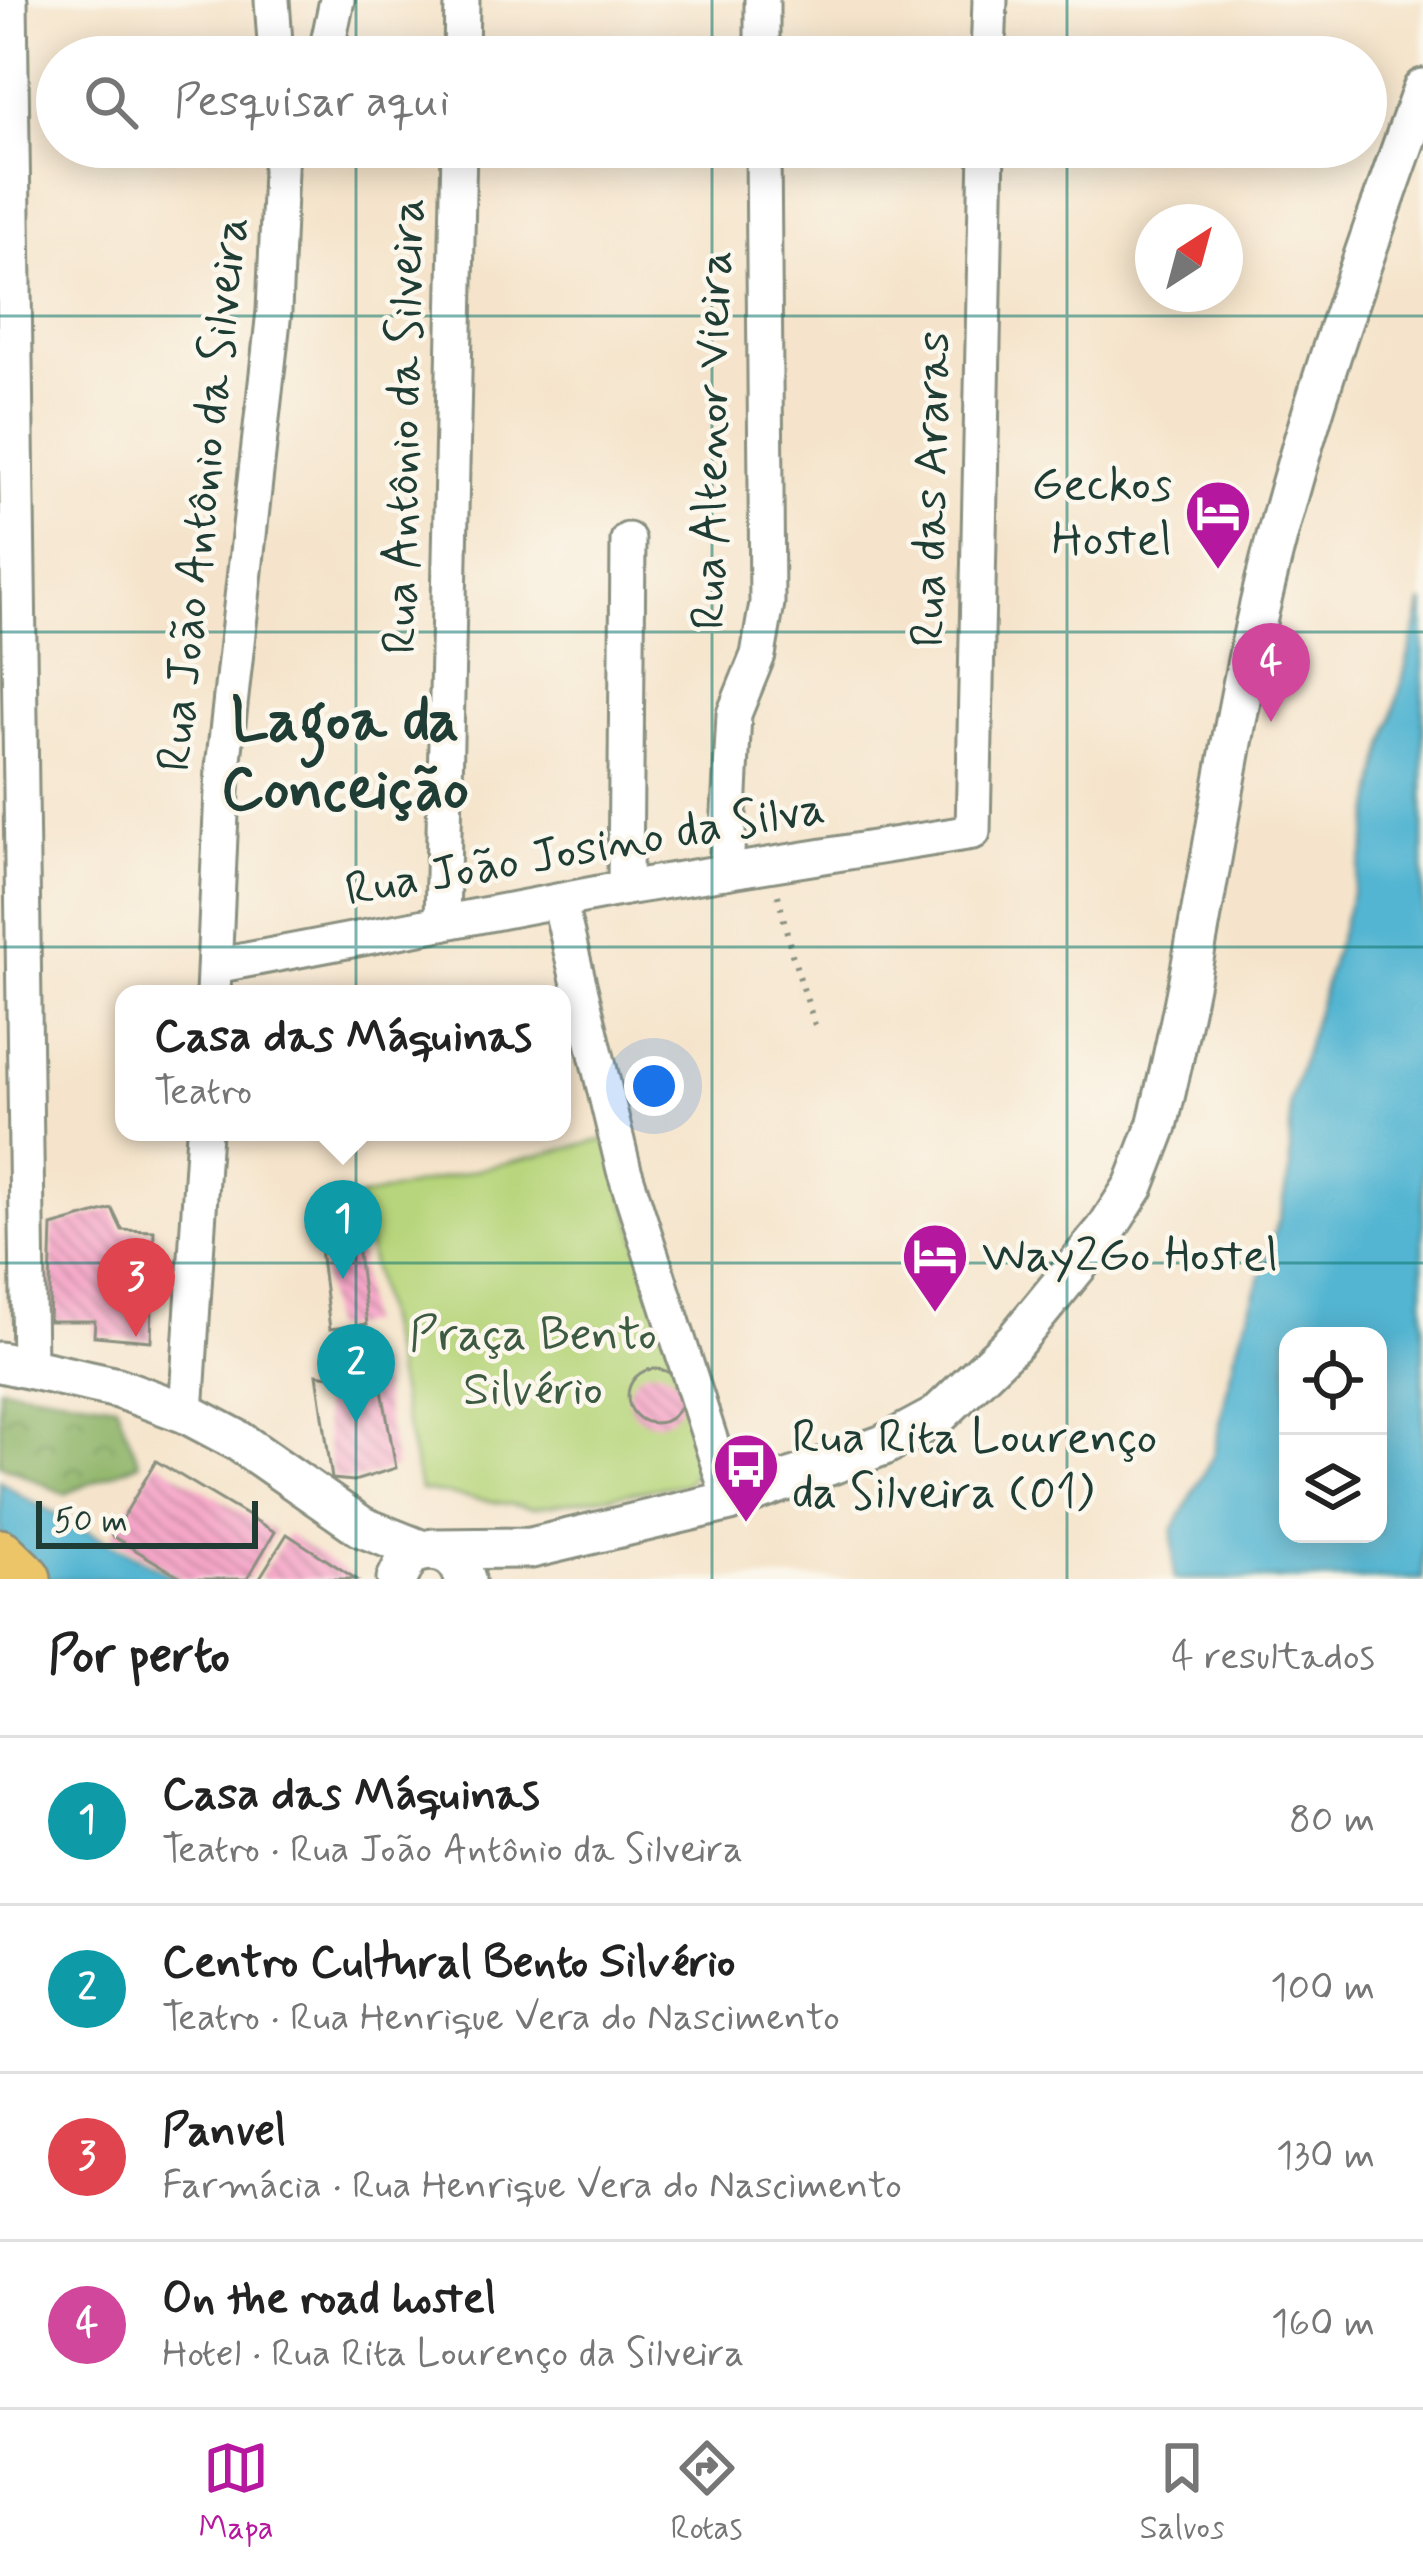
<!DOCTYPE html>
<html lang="pt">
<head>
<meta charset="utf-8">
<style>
  body { margin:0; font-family:Mynerve,sans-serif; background:#f6f6f6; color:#222 }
  .controls { position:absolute; right:36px; bottom:36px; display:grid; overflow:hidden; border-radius:24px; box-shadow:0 6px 30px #0003 }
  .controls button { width:108px; height:108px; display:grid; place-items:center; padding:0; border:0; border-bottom:3px solid #e0e0e0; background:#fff; color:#222; font:60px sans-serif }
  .compass { position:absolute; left:1135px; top:204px; width:108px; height:108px; border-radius:50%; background:#fff; box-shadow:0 6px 30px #0003; rotate:36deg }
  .scale { position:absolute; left:36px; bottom:30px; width:222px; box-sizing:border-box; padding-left:12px; border:6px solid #1f3d34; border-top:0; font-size:33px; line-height:42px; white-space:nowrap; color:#1f3d34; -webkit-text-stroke:9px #fbf7ec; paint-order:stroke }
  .you { position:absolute; left:654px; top:1086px; width:42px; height:42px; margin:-30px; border:9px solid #fff; border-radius:50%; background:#1a73e8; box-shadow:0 0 0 18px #1a73e833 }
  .badge { display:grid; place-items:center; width:78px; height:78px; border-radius:50%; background:#b5179e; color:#fff; font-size:39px; font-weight:700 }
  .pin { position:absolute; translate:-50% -99px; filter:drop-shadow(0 3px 6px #0008) }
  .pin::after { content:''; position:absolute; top:63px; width:42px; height:36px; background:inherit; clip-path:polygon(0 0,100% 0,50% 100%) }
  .popup { position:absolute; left:115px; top:985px; width:456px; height:156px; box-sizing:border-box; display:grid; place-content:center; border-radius:24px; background:#fff; filter:drop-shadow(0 3px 9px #0005); font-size:39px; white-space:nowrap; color:#767676 }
  .popup b { font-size:45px; color:#222 }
  .popup::after { content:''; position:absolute; left:50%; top:100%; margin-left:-24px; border:24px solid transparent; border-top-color:#fff }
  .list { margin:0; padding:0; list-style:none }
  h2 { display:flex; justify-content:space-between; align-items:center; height:156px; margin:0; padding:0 48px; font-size:51px }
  h2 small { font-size:39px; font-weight:400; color:#767676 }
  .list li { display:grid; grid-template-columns:78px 1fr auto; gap:36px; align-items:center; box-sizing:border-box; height:168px; padding:0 48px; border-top:3px solid #e0e0e0 }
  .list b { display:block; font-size:45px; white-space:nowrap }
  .list p { margin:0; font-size:39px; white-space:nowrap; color:#767676 }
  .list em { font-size:39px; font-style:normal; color:#767676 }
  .icon { flex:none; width:66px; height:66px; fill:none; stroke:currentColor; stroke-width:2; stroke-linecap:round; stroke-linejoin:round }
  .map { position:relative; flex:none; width:1423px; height:1579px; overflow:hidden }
  .search { position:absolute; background:#fff; box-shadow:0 6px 30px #0003; left:36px; right:36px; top:36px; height:132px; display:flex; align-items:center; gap:30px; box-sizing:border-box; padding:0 42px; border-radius:66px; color:#767676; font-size:45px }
  .sheet { height:828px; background:#fff }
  nav { display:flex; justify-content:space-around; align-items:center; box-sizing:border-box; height:168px; border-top:3px solid #e0e0e0; background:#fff; font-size:33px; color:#767676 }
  nav a { display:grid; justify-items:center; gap:6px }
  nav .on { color:#b5179e }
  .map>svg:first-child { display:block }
</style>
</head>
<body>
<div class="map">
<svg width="1423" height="1579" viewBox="0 0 1423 1579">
  <defs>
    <pattern id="forest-crowns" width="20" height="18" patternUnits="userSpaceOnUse" patternTransform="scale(3)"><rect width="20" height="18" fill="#91b66c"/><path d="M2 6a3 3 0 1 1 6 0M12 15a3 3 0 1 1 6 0" fill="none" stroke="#76955a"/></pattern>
    <pattern id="building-back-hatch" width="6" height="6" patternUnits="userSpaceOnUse" patternTransform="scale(3)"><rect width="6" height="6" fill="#f5a5c7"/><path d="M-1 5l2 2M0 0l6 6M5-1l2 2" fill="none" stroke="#c688a2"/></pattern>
  </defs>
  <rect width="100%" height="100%" fill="#fbf7ec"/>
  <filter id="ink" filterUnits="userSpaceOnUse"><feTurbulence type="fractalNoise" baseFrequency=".00833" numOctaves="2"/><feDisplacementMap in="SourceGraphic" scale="24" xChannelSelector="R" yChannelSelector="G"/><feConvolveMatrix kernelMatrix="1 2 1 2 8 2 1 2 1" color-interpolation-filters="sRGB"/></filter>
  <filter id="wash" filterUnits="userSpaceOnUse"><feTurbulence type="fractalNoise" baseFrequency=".004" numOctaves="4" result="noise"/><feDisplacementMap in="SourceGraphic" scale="48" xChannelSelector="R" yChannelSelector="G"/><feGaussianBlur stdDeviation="2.7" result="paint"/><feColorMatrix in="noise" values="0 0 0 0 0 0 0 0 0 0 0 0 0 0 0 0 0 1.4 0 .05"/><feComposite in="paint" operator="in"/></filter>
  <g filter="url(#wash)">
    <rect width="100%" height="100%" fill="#f5e4cb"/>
    <path fill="url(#forest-crowns)" stroke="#587a50" stroke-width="3" d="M0,1387l116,17 23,59 -74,31 -65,-30z"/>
    <path fill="#b7d57c" stroke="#6b8958" stroke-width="3" d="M607,1139l60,194 32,131 -13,20 -154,24 -112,-18 -62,-292z"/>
    <g fill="#53b5d2" stroke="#397983" stroke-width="3" fill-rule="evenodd">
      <path d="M1423,601v978h-249l-1,-49 40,-74 21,-99 48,-147 8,-39v-69l75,-253 15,-84zM1288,1336h90v198h-90z"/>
      <path d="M0,1480l20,15 159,84h-179z"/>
    </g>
    <g id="blocks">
      <g fill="url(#building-back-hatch)">
        <path d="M112,1209l10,21 32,1 -3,110 -57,-5 1,-15h-46l3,-95z"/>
        <path d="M355,1229l12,95 -37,5 -12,-96z"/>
        <path d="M377,1362l19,106 -42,13 -22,-2 -15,-105 24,4z"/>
        <circle cx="655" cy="1396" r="27"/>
        <path d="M156,1461l119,71 -28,47h-63l-72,-43z"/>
        <path d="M287,1534l69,45h-97z"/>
      </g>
    </g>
  </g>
  <g filter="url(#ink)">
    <use href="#blocks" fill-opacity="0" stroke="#8a9080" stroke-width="3"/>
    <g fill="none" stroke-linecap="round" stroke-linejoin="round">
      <g stroke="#8a9080" stroke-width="39">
        <g id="minor">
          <path d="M10,0l19,1366"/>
          <path d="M272,0l4,57"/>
          <path d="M762,0v57"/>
          <path d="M325,57l12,-57"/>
          <path d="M461,57l1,-57"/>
          <path d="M988,57l2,-57"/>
          <path d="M726,872l8,-158 24,-59 9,-52 -4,-456"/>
          <path d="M625,888l3,-348"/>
          <path d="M559,901l65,269 106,331"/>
          <path d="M442,923l17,-776"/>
          <path d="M215,966l410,-78 348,-56 14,-685"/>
          <path d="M213,994l10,-226 51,-457 7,-164"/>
          <path d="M186,1413l18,-281"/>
        </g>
      </g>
      <g stroke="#8a9080" stroke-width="45">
        <g id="tertiary">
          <path d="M0,1362l118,26 68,25 51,27 125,87 58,23"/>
          <path d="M433,1549l98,-1 199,-47 154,-56 52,-28 79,-76 91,-111 28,-44 23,-60c43,-170 63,-346 102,-517 41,-178 103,-349 164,-520"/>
          <path d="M397,1579l11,-22c24,-14 50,-6 57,22"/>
        </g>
      </g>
      <g stroke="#8a9080" stroke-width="57">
        <path id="primary" d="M0,1555l25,24"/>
      </g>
      <path stroke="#8a9080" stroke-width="6" stroke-dasharray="3 9" stroke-linecap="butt" d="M778,895l14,59 23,71"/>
      <use href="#minor" stroke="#fff" stroke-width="33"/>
      <use href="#tertiary" stroke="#fff" stroke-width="39"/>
      <use href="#primary" stroke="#edc569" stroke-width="51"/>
    </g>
  </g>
  <path fill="none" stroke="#0f766e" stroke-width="3" stroke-opacity="0.55" d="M356,0v57M712,0v57M1067,0v57M356,147v1432M712,147v1432M1067,147v1432M0,316h1423M0,632h1423M0,947h1423M0,1263h1423"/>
  <defs>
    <g id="hotel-pin" transform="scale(3.45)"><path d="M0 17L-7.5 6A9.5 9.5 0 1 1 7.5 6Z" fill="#b5179e" stroke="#fbf7ec"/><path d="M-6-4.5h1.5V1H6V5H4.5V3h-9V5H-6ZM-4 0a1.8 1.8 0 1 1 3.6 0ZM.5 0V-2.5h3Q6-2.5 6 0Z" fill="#fff"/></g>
    <g id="bus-pin" transform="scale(3.45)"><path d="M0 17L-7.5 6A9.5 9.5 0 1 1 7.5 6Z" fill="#b5179e" stroke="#fbf7ec"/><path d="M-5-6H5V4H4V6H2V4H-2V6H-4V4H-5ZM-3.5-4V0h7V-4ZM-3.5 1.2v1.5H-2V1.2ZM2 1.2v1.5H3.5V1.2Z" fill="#fff"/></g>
  </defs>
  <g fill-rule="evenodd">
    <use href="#hotel-pin" x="1218" y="513"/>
    <use href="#hotel-pin" x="935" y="1256"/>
    <use href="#bus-pin" x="746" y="1466"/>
  </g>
  <g text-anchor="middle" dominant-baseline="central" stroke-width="9" stroke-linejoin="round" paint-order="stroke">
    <g font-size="48" fill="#1f3d34" stroke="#fbf7ec">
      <text transform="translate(405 426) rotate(-89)">Rua Antônio da Silveira</text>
      <text transform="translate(713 440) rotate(-89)">Rua Altenor Vieira</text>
      <text transform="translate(932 489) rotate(-89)">Rua das Araras</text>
      <text transform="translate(204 494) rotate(-84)">Rua João Antônio da Silveira</text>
      <text transform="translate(585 850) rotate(-10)">Rua João Josino da Silva</text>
    </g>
    <g font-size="48" fill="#1f3d34" stroke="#fbf7ec" text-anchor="start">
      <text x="1172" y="485" text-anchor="end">Geckos<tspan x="1172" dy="55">Hostel</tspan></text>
      <text x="982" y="1256">Way2Go Hostel</text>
      <text x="792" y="1438">Rua Rita Lourenço<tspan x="792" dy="55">da Silveira (01)</tspan></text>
    </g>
    <g font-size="48" fill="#3d5b42" stroke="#fbf7ec">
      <text x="533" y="1335">Praça Bento<tspan x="533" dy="55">Silvério</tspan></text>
    </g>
    <g font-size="60" font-weight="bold" fill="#1f3d34" stroke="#fbf7ec">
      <text x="345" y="722">Lagoa da<tspan x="345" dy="69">Conceição</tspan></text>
    </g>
  </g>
</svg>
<div class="controls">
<button><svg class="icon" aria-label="locate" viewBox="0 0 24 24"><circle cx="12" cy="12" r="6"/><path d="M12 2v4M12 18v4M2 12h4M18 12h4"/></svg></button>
<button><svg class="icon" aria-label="layers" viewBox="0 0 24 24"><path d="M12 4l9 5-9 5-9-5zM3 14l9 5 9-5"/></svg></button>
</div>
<svg class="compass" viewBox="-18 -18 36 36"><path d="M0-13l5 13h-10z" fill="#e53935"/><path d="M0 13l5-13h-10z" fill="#767676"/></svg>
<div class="scale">50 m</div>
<div class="you"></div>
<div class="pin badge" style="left:343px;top:1279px;background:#0f9aa8">1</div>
<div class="popup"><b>Casa das Máquinas</b>Teatro</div>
<div class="pin badge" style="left:356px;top:1423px;background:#0f9aa8">2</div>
<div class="pin badge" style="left:136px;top:1337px;background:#e0444e">3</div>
<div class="pin badge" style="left:1271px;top:722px;background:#d1479c">4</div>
<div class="search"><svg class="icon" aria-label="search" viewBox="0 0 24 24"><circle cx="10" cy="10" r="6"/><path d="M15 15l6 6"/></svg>Pesquisar aqui</div>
</div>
<section class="sheet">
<h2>Por perto<small>4 resultados</small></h2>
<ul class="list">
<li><span class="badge" style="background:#0f9aa8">1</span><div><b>Casa das Máquinas</b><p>Teatro · Rua João Antônio da Silveira</p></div><em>80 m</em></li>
<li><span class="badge" style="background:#0f9aa8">2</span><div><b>Centro Cultural Bento Silvério</b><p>Teatro · Rua Henrique Vera do Nascimento</p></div><em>100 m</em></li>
<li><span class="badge" style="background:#e0444e">3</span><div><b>Panvel</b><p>Farmácia · Rua Henrique Vera do Nascimento</p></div><em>130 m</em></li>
<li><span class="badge" style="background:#d1479c">4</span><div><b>On the road hostel</b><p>Hotel · Rua Rita Lourenço da Silveira</p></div><em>160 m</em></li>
</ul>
</section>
<nav>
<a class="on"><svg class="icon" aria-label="map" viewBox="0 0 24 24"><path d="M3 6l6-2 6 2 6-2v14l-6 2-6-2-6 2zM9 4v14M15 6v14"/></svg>Mapa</a>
<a><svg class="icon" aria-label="directions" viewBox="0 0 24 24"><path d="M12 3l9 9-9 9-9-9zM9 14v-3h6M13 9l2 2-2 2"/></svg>Rotas</a>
<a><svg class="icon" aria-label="saved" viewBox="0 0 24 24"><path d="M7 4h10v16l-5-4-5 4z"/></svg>Salvos</a>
</nav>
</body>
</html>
